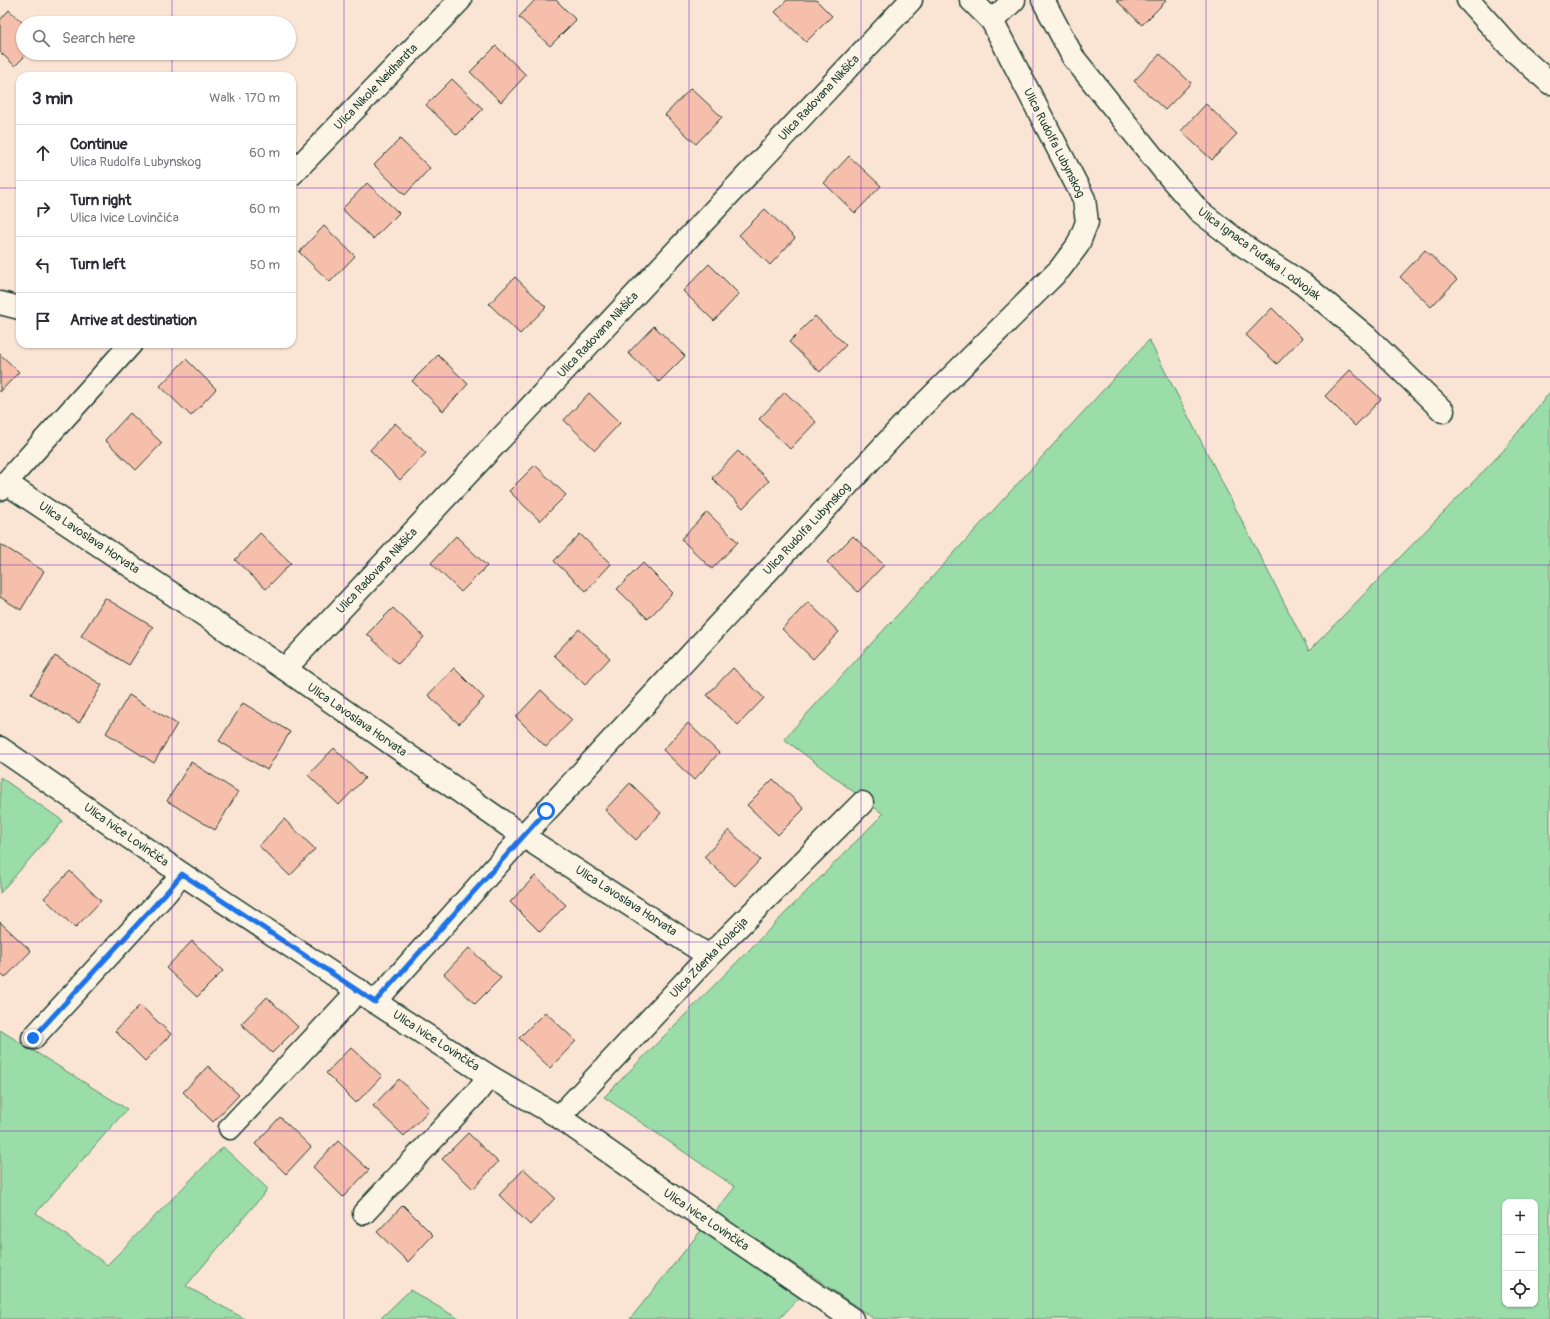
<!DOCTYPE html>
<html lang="en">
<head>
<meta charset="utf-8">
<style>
  body { margin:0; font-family:Pangolin,sans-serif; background:#f2f2f3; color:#2b2b33 }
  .controls { position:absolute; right:12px; bottom:12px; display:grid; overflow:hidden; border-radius:8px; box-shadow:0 1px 3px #0004 }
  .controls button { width:36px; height:36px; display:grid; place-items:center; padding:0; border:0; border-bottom:1px solid #e1e1e2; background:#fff; color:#2b2b33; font:20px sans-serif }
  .stop { position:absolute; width:12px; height:12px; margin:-9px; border:3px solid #1a73e8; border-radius:50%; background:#fff }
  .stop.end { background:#1a73e8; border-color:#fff; box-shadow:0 1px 4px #0008 }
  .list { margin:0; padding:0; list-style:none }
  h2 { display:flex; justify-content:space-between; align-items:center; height:52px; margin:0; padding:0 16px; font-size:17px }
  h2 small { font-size:13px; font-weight:400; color:#7c7c81 }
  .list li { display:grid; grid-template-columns:26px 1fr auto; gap:12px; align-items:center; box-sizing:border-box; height:56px; padding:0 16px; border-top:1px solid #e1e1e2 }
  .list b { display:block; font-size:15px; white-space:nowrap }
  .list p { margin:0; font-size:13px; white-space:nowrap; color:#7c7c81 }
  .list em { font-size:13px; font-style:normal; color:#7c7c81 }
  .icon { flex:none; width:22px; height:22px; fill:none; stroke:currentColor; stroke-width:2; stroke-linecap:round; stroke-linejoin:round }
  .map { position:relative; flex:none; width:1550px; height:1319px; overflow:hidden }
  .search { position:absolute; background:#fff; box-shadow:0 1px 3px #0004; left:16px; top:16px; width:280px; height:44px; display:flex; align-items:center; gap:10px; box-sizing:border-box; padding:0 14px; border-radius:22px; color:#7c7c81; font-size:15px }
  .panel { position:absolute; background:#fff; box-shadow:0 1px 3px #0004; left:16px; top:72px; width:280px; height:276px; border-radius:12px }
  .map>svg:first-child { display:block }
</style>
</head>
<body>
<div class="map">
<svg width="1550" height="1319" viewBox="0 0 1550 1319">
  <rect width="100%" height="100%" fill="#fae5d4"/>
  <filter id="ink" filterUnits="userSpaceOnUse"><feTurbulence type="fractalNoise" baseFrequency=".025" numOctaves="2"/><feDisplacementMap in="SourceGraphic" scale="8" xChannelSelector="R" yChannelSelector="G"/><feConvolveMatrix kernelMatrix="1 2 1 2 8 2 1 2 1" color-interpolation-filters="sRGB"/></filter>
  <g filter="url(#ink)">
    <g fill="#9adda8" stroke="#5c8d6e" fill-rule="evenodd">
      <path d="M1149,340l160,311 194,-200 47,-59v927h-676l-57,-40 -102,-67 20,-25 -131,-90 279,-283 -99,-75zM1505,1202h30v102h-30z"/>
      <path d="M0,777l63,44 -63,72z"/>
      <path d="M0,1030l127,79 -91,104 71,52 116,-118 45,42 -82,97 59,33h-245z"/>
      <path d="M703,1228l98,68 -22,23h-149z"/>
      <path d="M410,1290l49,29h-79z"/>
    </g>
    <g fill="#f6bfab" stroke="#1f3d34">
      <path d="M535,0h21l20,20 -26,26 -31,-29z"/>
      <path d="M787,0h29l16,16 -26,26 -31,-30z"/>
      <path d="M1116,0h51l-25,25z"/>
      <path d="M9,10l14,13v30h5l-13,13 -15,-14v-32z"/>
      <path d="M496,46l30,29 -25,27 -31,-30z"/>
      <path d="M1160,54l31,29 -26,27 -31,-29z"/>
      <path d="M452,79l31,30 -26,26 -31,-30z"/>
      <path d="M691,88l31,29 -26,27 -31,-29z"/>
      <path d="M1206,104l31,30 -25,26 -31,-29z"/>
      <path d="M400,139l30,29 -25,27 -31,-30z"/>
      <path d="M849,156l32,30 -26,27 -31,-30z"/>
      <path d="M367,183l32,30 -26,26 -31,-30z"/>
      <path d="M765,209l30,29 -25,27 -31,-30z"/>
      <path d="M324,226l31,30 -25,26 -31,-30z"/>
      <path d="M1425,250l32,30 -26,27 -31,-30z"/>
      <path d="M709,264l30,30 -25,27 -31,-30z"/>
      <path d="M515,277l31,30 -26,27 -31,-30z"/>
      <path d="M1272,308l30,30 -25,26 -31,-29z"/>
      <path d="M815,316l31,29 -26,27 -31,-30z"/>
      <path d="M654,326l31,30 -26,26 -31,-29z"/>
      <path d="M0,354l19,18 -19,20z"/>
      <path d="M438,355l30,29 -25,27 -31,-30z"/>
      <path d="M186,359l30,30 -25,27 -31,-30z"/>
      <path d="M1350,370l31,29 -26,27 -30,-30z"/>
      <path d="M785,392l31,30 -26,27 -31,-30z"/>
      <path d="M589,393l31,30 -25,27 -31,-30z"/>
      <path d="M130,413l32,30 -26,27 -31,-30z"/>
      <path d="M395,423l31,30 -26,27 -30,-30z"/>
      <path d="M738,451l31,30 -26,27 -31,-30z"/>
      <path d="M535,465l31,30 -26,26 -31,-30z"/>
      <path d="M707,512l31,30 -26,27 -31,-30z"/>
      <path d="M260,533l31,30 -25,26 -31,-29z"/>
      <path d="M580,534l31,30 -25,27 -32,-30z"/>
      <path d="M456,536l31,30 -26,26 -30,-29z"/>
      <path d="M853,536l31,29 -26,27 -31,-30z"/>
      <path d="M0,544l44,27 -23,39 -21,-13z"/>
      <path d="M643,563l30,30 -25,26 -31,-30z"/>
      <path d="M105,598l48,29 -24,38 -48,-29z"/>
      <path d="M808,602l31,30 -26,27 -31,-30z"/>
      <path d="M393,608l31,29 -26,27 -31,-30z"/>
      <path d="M579,629l31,29 -25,27 -31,-30z"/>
      <path d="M55,656l47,29 -23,38 -48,-29z"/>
      <path d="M454,668l30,30 -25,26 -31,-29z"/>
      <path d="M733,668l31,30 -26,27 -31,-30z"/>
      <path d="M541,690l31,30 -26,27 -30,-30z"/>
      <path d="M129,695l48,29 -23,39 -48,-30z"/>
      <path d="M243,703l47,29 -23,38 -48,-29z"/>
      <path d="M688,723l31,30 -25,27 -31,-30z"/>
      <path d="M334,748l31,30 -26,27 -31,-30z"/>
      <path d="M191,762l47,30 -23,38 -48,-29z"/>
      <path d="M773,779l31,30 -26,26 -31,-30z"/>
      <path d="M630,783l31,30 -25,27 -31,-30z"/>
      <path d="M284,819l31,30 -25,27 -31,-30z"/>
      <path d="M729,830l31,30 -25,26 -31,-29z"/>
      <path d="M70,871l31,30 -26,27 -31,-30z"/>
      <path d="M535,876l31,29 -26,27 -30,-30z"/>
      <path d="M0,922l31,29 -26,27 -5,-5z"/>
      <path d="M192,941l31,30 -26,26 -31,-29z"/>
      <path d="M469,948l32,30 -26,26 -31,-30z"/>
      <path d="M267,997l31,30 -26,26 -31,-29z"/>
      <path d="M140,1005l31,29 -26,27 -30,-30z"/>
      <path d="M545,1012l31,29 -26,27 -31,-30z"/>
      <path d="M351,1047l31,29 -26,27 -30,-30z"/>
      <path d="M208,1066l31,29 -26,27 -30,-30z"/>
      <path d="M399,1079l31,30 -26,27 -31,-30z"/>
      <path d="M280,1117l31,30 -25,27 -31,-30z"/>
      <path d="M468,1133l30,29 -25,27 -31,-30z"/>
      <path d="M338,1141l31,29 -26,27 -30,-30z"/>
      <path d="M524,1169l31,29 -25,27 -31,-30z"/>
      <path d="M403,1205l30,30 -25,27 -31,-30z"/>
    </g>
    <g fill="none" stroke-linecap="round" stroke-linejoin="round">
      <g stroke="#1f3d34" stroke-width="25">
        <g id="street">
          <path d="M1043,0l30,57 88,110 38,44 45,35 59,38 64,53 76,74"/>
          <path d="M1468,0l44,49 38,34"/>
          <path d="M992,21l22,-21"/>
          <path d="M292,174l168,-174"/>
          <path d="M0,303l20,5"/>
          <path d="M6,483l279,186 238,167 186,120"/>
          <path d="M0,489l131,-145"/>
          <path d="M285,669l626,-669"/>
          <path d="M0,748l182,126 193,128 114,74 70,41 114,80 179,122"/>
          <path d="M375,1002l148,-166 380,-411 157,-156 18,-24 9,-23 -3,-23 -92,-178 -21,-21"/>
          <path d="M33,1038l133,-145 16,-19"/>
          <path d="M559,1117l150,-161 153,-153"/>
          <path d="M230,1128l129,-138"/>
          <path d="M364,1213l113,-121 12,-16"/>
        </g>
      </g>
      <use href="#street" stroke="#fcf5e5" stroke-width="22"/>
    </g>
  </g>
  <g fill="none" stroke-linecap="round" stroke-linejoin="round" filter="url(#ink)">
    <path stroke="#1a73e8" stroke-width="5" d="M33,1038l133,-145 16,-19 193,128 171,-191"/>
  </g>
  <path fill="none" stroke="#7b2cbf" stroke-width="1" stroke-opacity="0.55" d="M172,0v23M344,0v1319M517,0v1319M689,0v1319M861,0v1319M1033,0v1319M1206,0v1319M1378,0v1319M172,53v23M0,188h20M292,188h1258M172,344v975M0,377h1550M0,565h1550M0,754h1550M0,942h1550M0,1131h1550"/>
  <g text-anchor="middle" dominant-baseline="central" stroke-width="4" stroke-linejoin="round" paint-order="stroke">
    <g font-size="12" fill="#1f3d34" stroke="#fcf5e5">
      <text transform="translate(376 87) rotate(-46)">Ulica Nikole Neidhardta</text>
      <text transform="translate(819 98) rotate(-47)">Ulica Radovana Nikšića</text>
      <text transform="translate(1054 143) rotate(63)">Ulica Rudolfa Lubynskog</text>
      <text transform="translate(1259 254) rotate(36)">Ulica Ignaca Puđaka I. odvojak</text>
      <text transform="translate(598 335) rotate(-47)">Ulica Radovana Nikšića</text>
      <text transform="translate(807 529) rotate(-47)">Ulica Rudolfa Lubynskog</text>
      <text transform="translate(89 538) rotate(34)">Ulica Lavoslava Horvata</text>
      <text transform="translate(377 571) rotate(-47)">Ulica Radovana Nikšića</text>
      <text transform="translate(357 720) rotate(35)">Ulica Lavoslava Horvata</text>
      <text transform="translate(126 835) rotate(35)">Ulica Ivice Lovinčića</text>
      <text transform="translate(626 901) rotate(33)">Ulica Lavoslava Horvata</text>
      <text transform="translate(709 958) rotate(-46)">Ulica Zdenka Kolacija</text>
      <text transform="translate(436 1041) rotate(33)">Ulica Ivice Lovinčića</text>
      <text transform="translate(706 1220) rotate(34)">Ulica Ivice Lovinčića</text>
    </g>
  </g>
</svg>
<div class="controls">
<button>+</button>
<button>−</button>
<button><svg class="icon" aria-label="locate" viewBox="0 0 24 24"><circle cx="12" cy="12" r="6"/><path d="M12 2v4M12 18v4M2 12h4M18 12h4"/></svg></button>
</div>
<div class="stop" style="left:546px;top:811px"></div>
<div class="stop end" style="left:33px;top:1038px"></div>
<div class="search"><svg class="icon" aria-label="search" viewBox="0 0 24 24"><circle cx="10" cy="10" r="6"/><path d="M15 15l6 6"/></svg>Search here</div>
<section class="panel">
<h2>3 min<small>Walk · 170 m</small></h2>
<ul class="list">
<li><svg class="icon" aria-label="ahead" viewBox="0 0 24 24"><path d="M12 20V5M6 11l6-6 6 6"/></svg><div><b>Continue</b><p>Ulica Rudolfa Lubynskog</p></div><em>60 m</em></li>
<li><svg class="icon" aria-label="right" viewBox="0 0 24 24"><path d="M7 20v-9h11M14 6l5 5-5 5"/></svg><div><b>Turn right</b><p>Ulica Ivice Lovinčića</p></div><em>60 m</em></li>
<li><svg class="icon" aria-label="left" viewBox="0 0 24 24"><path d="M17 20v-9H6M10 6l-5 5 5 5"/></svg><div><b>Turn left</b></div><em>50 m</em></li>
<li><svg class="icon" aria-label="arrive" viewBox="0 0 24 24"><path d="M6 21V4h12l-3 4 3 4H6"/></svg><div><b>Arrive at destination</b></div></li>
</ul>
</section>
</div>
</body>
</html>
